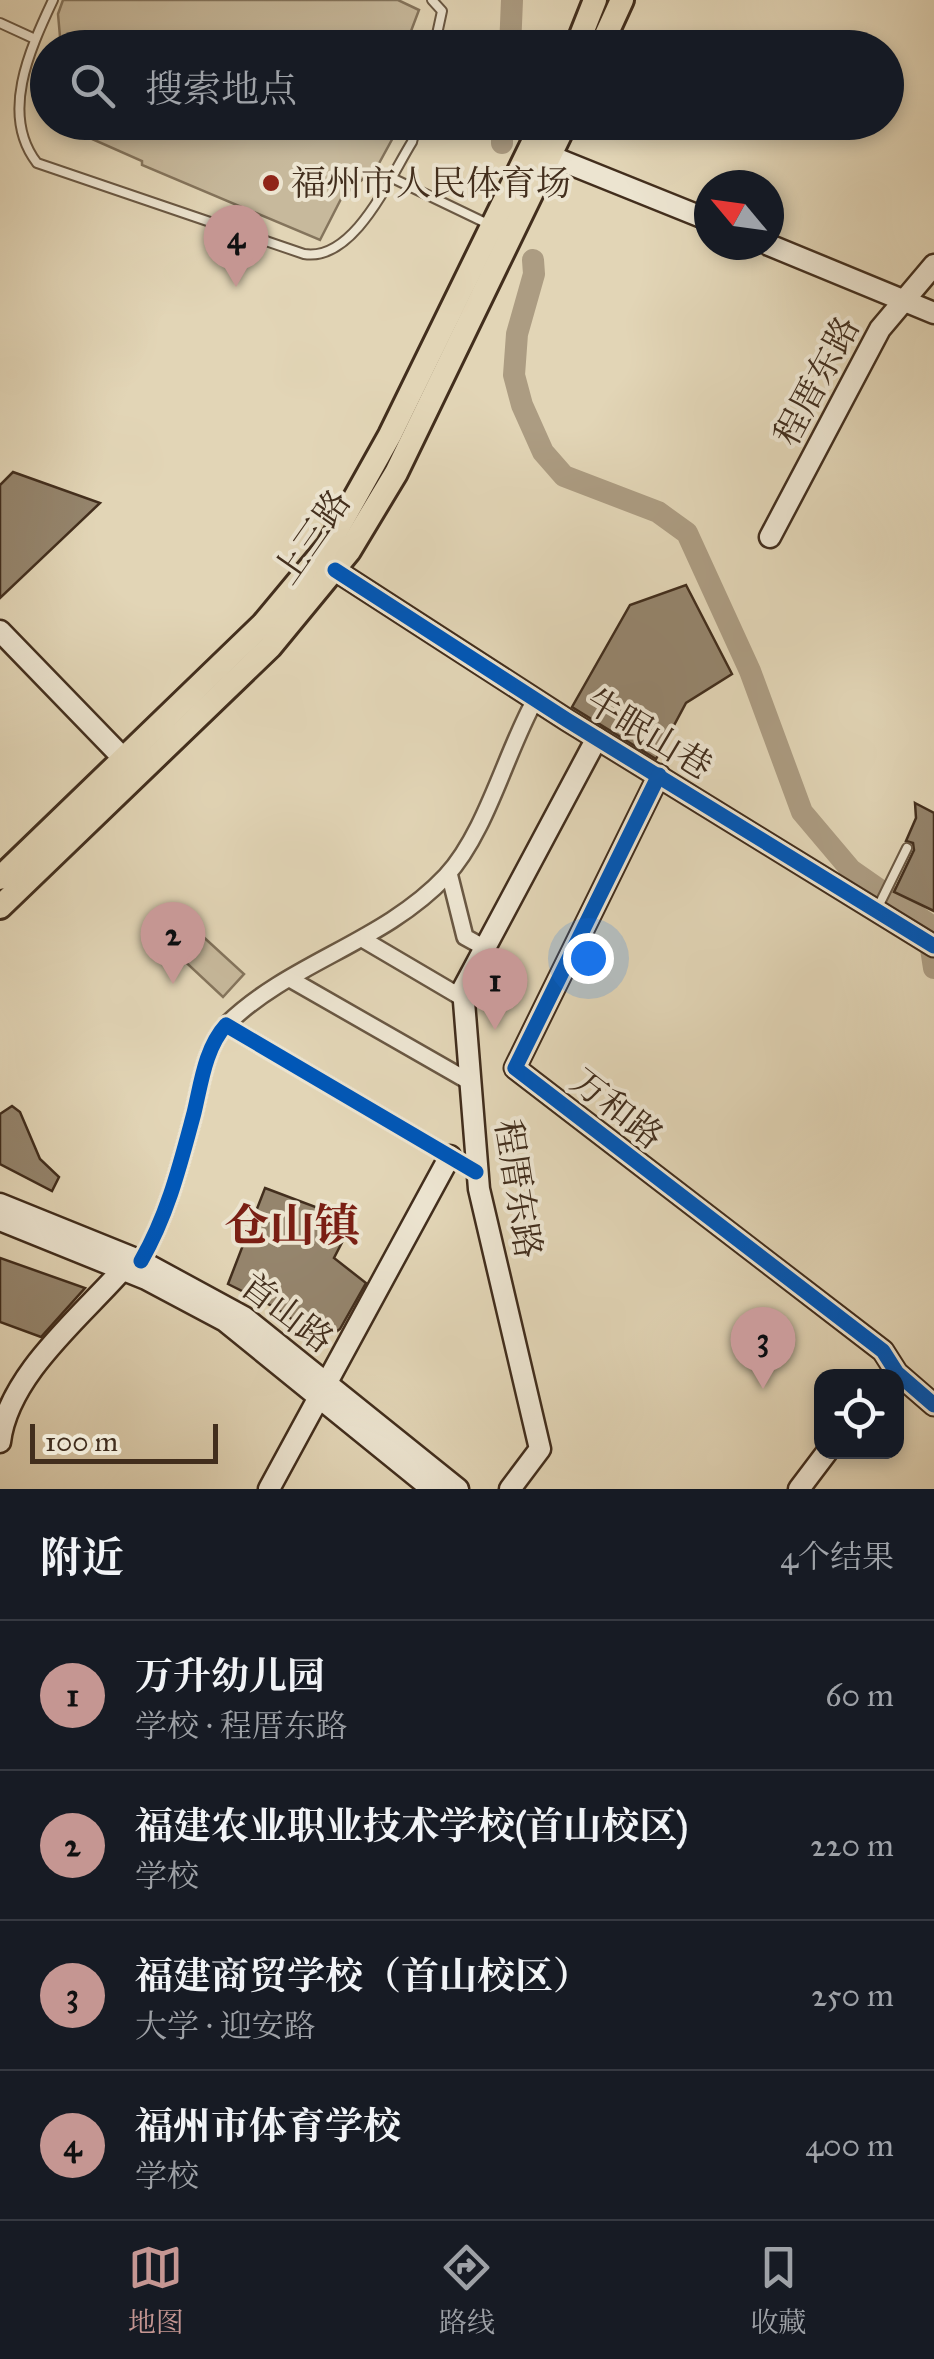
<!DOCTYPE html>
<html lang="zh">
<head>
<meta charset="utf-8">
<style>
  body { margin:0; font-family:"IM FELL Great Primer","Noto Serif SC",serif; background:#20242c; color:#f1f3f6 }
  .controls { position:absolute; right:30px; bottom:30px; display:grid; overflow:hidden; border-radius:20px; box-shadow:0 5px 15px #0003 }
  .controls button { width:90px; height:90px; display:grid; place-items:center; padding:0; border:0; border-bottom:2px solid #363941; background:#171b24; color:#f1f3f6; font:50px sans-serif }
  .compass { position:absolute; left:694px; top:170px; width:90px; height:90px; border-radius:50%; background:#171b24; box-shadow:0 5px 15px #0003; rotate:299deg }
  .scale { position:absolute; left:30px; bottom:25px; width:188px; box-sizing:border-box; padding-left:10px; border:5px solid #422e1d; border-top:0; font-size:28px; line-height:35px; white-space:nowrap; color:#422e1d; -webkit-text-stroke:8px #ece4d0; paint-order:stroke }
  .you { position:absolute; left:588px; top:958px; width:35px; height:35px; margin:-25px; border:8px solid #fff; border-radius:50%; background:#1a73e8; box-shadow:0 0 0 15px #1a73e833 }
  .badge { display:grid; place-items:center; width:65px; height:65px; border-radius:50%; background:#c59692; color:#111; font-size:32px; font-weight:700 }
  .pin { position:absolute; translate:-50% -82px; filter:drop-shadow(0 2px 5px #0008) }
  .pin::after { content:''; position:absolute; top:52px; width:35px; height:30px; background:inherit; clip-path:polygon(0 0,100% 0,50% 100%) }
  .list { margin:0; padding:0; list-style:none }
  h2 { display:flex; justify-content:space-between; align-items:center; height:130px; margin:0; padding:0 40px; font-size:42px }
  h2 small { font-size:32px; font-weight:400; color:#9ea1a6 }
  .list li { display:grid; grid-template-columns:65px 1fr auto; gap:30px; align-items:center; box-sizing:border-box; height:150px; padding:0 40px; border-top:2px solid #363941 }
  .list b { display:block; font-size:38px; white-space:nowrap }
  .list p { margin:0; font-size:32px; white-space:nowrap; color:#9ea1a6 }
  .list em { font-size:32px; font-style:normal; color:#9ea1a6 }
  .icon { flex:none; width:55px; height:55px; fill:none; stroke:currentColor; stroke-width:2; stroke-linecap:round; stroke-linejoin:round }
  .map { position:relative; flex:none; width:934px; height:1489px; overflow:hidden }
  .search { position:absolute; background:#171b24; box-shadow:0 5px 15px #0003; left:30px; right:30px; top:30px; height:110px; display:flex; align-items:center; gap:25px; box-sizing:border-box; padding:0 35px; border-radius:55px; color:#9ea1a6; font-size:38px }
  .sheet { height:730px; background:#171b24 }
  nav { display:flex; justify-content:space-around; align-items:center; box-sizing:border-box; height:140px; border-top:2px solid #363941; background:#171b24; font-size:28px; color:#9ea1a6 }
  nav a { display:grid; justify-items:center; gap:5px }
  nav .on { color:#c59692 }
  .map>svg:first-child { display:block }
</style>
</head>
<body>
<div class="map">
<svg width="934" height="1489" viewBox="0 0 934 1489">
  <rect width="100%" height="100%" fill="#e2d5b6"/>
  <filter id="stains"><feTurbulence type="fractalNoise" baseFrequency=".002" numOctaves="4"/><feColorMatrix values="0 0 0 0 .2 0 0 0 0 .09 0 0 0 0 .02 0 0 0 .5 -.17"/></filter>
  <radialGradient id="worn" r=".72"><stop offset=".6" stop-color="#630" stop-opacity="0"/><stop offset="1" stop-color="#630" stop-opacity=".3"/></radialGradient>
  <g fill="#c7b99c" stroke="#84745c" stroke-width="2.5">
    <path d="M63,0h335l21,10 -14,37 -344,1 -3,-34z"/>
    <path d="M56,123h345l-24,44 -35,30 -22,43 -178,-75v-4z"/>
    <path d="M198,932l46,42 -21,23 -45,-42z"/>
  </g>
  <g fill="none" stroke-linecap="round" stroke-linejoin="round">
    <g stroke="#ac9c82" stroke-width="22">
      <path d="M510,48l2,-48"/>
      <path d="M502,143v-21"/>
      <path d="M533,260l1,14 -17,60 -3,41 8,30 21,47 21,24 94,36 29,21 63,138 52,141 49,58 76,53 7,45"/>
    </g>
  </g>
  <g fill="#95856d" stroke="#422e1d" stroke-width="2.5">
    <path d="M13,472l87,31 -100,95v-113z"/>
    <path d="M686,585l46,89 -46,29 -30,56 -84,-52 58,-102z"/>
    <path d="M915,803l19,10v98l-40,-19 20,-42 -1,-7 -7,-2 10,-23z"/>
    <path d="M12,1106l8,6 20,47 19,18 -7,14 -52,-27v-50z"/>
    <path d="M265,1188l64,24 21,15 -16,31 32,25 -26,46 -7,5 -19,1 -38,-27 -48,-24z"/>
    <path d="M0,1258l85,30 -44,49 -41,-15z"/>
  </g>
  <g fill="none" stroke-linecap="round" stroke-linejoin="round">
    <g stroke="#6a5843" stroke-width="12">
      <g id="lane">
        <path d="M53,0c-24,51 -53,115 -16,163l267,91c50,8 85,-75 108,-112l5,-20"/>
        <path d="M432,0l10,11 -8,37"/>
        <path d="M0,23l35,16"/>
        <path d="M390,177l100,48"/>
        <path d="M878,907l29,-59"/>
      </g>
    </g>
    <g stroke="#6a5843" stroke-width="20">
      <g id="street">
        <path d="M449,873l16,64 20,11"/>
        <path d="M364,940l102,60"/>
        <path d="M290,979l180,103"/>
        <path d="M226,1025c64,-63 157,-82 220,-149 40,-43 60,-124 89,-176"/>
        <path d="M141,1261c27,-47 39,-96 53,-148 7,-29 11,-65 32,-88l250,147"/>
      </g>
    </g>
    <g stroke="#422e1d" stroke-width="25">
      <g id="secondary">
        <path d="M550,156l159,64"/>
        <path d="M769,245l165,68"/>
        <path d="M770,537l110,-208 54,-64"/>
        <path d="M335,570l232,150 367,226"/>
        <path d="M0,631l124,128"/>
        <path d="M659,775l-144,293 368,283 14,22 37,32"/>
        <path d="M0,1204l141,57 103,56 214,172"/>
        <path d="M0,1220l146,59 79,42 207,168"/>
        <path d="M0,1442c8,-67 81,-125 123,-173"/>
        <path d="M269,1489l181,-333"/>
        <path d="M510,1489l30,-40 -61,-260 -16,-200 134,-251"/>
        <path d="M799,1489l28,-37"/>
      </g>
    </g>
    <g stroke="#422e1d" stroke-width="28">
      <g id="primary">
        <path d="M576,48l19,-48"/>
        <path d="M600,48l22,-48"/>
        <path d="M0,878l263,-254 65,-78 62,-111 153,-313"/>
        <path d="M0,907l270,-260 79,-96 47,-78 170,-351"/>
      </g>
    </g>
    <use href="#lane" stroke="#ece4d0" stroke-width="8"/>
    <use href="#street" stroke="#ece4d0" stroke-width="15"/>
    <use href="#secondary" stroke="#ece4d0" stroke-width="20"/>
    <use href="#primary" stroke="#e2d5b6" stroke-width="22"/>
    <g stroke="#ece4d0" stroke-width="21">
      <g id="cycleway">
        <path d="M335,570l232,150 367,226"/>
        <path d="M659,775l-144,293 368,283 14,22 37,32"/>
        <path d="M141,1261c27,-47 39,-96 53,-148 7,-29 11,-65 32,-88l250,147"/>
      </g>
    </g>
    <use href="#cycleway" stroke="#0057b8" stroke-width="15"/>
  </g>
  <circle fill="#8f2418" stroke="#ece4d0" stroke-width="4" cx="271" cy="183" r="10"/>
  <g text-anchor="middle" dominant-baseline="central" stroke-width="8" stroke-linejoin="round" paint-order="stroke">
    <g font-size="35" fill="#422e1d" stroke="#ece4d0" text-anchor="start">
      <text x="291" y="183">福州市人民体育场</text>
    </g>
    <g font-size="35" fill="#422e1d" stroke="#ece4d0">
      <text transform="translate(817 381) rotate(-62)">程厝东路</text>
      <text transform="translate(312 537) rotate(-55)">上三路</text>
      <text transform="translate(649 734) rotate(31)">牛眠山巷</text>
      <text transform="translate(617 1109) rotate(38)">万和路</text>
      <text transform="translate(518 1189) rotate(81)">程厝东路</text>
      <text transform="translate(287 1313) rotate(37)">首山路</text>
    </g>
    <g font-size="45" font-weight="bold" fill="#7a1f14" stroke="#ece4d0">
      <text x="292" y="1225">仓山镇</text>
    </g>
  </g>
  <rect width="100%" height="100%" filter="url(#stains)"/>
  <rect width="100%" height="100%" fill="url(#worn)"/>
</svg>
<div class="controls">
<button><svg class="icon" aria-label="locate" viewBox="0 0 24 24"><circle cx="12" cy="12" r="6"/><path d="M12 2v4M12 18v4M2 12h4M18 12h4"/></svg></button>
</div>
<svg class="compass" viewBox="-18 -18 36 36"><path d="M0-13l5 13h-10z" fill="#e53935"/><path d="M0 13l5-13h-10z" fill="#9ea1a6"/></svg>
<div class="scale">100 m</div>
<div class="you"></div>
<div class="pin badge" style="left:495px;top:1030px">1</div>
<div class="pin badge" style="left:173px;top:984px">2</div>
<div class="pin badge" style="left:763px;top:1389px">3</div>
<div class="pin badge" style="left:236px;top:287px">4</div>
<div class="search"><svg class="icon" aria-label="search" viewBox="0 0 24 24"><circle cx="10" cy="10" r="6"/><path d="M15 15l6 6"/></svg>搜索地点</div>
</div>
<section class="sheet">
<h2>附近<small>4个结果</small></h2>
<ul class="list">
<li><span class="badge">1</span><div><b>万升幼儿园</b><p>学校 · 程厝东路</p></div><em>60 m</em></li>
<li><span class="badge">2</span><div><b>福建农业职业技术学校(首山校区)</b><p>学校</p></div><em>220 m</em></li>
<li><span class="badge">3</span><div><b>福建商贸学校（首山校区）</b><p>大学 · 迎安路</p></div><em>250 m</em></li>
<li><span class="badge">4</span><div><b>福州市体育学校</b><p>学校</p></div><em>400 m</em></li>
</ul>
</section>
<nav>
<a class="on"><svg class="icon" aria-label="map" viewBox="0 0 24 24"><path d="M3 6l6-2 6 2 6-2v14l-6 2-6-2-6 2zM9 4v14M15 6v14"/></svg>地图</a>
<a><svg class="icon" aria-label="directions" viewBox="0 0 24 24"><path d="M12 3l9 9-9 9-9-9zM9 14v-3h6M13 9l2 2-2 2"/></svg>路线</a>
<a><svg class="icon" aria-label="saved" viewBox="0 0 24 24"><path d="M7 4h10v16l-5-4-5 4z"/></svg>收藏</a>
</nav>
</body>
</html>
